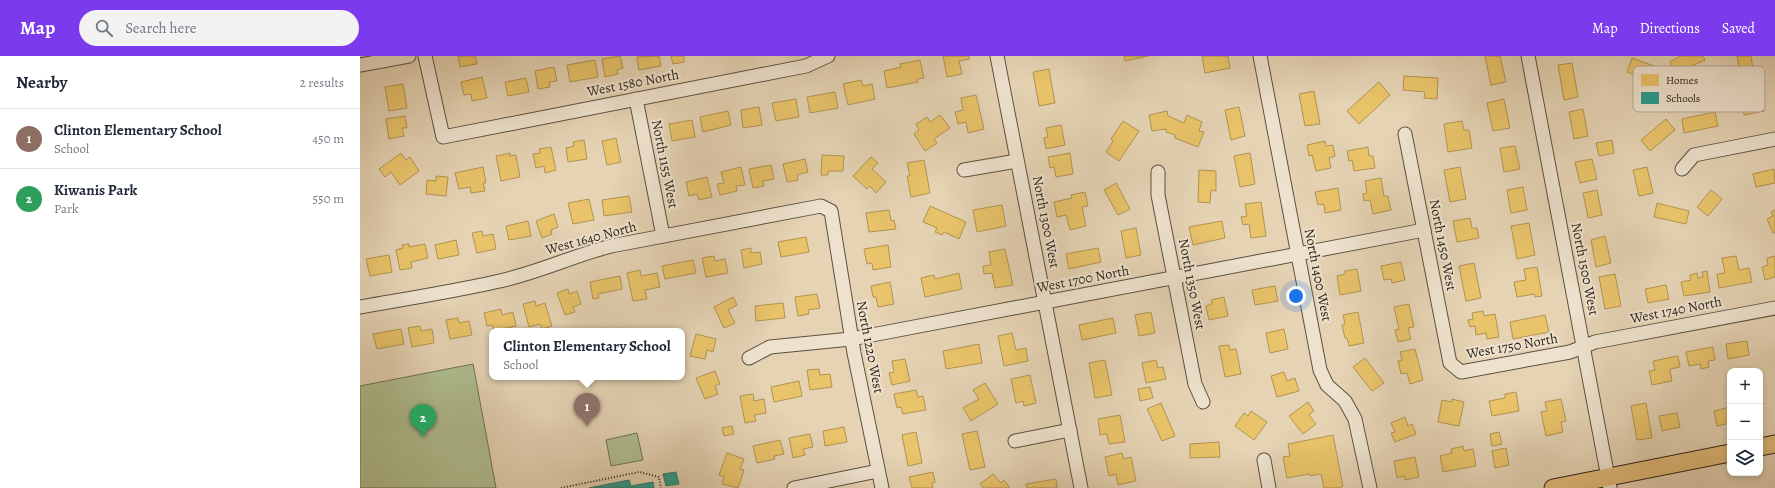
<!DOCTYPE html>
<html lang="en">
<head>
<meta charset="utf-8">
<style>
  body { margin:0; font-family:Alegreya,serif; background:#f2f2f3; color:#1f2937 }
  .controls { position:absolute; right:12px; bottom:12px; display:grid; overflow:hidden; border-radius:8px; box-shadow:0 2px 6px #0003 }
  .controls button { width:36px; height:36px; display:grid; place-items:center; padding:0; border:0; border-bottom:1px solid #e0e1e3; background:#fff; color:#1f2937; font:20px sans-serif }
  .you { position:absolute; left:936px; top:240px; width:14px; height:14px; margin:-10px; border:3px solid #fff; border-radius:50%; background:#1a73e8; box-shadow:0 0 0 6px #1a73e833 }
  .badge { display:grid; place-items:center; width:26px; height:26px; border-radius:50%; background:#7c3aed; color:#fff; font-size:13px; font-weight:700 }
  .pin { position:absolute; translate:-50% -33px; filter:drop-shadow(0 1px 2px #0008) }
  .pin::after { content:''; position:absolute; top:21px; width:14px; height:12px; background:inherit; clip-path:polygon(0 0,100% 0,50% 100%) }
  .popup { position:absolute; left:129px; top:272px; width:196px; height:52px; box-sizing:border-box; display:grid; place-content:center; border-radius:8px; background:#fff; filter:drop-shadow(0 1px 3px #0005); font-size:13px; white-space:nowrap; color:#747a83 }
  .popup b { font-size:15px; color:#1f2937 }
  .popup::after { content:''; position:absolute; left:50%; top:100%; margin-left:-8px; border:8px solid transparent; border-top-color:#fff }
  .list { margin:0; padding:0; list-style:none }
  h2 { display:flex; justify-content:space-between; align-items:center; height:52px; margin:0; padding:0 16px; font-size:17px }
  h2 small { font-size:13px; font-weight:400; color:#747a83 }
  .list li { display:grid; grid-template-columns:26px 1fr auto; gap:12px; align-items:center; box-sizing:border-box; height:60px; padding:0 16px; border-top:1px solid #e0e1e3 }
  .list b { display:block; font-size:15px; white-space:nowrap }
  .list p { margin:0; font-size:13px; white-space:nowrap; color:#747a83 }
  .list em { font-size:13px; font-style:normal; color:#747a83 }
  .icon { flex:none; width:22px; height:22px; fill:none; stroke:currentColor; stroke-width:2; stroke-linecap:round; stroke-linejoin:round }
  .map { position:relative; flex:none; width:1415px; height:432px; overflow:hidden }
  header { display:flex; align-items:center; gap:24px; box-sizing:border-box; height:56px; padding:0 20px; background:#7c3aed; color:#fff }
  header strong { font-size:19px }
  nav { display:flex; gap:22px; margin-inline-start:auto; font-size:14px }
  .search { width:280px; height:36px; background:#f2f2f3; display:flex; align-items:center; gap:10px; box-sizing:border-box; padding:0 14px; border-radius:22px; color:#747a83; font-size:15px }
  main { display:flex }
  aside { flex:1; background:#fff }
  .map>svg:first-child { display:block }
</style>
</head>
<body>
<header>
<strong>Map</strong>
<div class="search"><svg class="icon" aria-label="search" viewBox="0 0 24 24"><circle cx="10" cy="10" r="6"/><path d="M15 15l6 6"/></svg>Search here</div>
<nav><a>Map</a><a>Directions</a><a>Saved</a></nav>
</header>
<main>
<aside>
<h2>Nearby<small>2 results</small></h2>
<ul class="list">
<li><span class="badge" style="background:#8d6e63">1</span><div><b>Clinton Elementary School</b><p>School</p></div><em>450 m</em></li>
<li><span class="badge" style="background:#2e9e5b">2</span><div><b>Kiwanis Park</b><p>Park</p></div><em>550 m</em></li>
</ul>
</aside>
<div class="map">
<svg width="1415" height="432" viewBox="0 0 1415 432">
  <rect width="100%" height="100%" fill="#e5d3b4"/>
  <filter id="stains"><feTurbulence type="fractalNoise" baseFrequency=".005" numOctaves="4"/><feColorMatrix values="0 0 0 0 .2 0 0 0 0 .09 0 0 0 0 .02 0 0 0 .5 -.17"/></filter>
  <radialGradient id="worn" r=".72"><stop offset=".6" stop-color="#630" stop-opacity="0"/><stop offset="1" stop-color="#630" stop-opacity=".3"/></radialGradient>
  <g fill="#b0be90" stroke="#707155">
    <path d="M113,308l23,124h-136v-102z"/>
    <path d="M277,377l6,27 -32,6 -5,-26z"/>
  </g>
  <g fill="#e9c46a" stroke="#b19452">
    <path d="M98,0h17l2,8 -17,3z"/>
    <path d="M260,0l3,12 -6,2 1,4 -13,3 -3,-18z"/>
    <path d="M299,0l2,10 -22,4 -2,-13z"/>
    <path d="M311,0h13v6l-11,2z"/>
    <path d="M583,0h26v3l-10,2 3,13 -15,3z"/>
    <path d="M764,0h24l-23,5z"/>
    <path d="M842,0h26l2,12 -25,5z"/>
    <path d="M1125,0h15l6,26 -15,3z"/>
    <path d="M1320,0h23l2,4 -13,6 2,4 -9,5 -3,-4 -6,3 -6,-12z"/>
    <path d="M1377,0h14l2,13 -13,3z"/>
    <path d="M1272,2l25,9 -5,14 -25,-9z"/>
    <path d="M235,4l3,17 -28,5 -3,-17z"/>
    <path d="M560,4l4,18 -7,1 1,3 -31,6 -3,-17 17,-4 -1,-3z"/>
    <path d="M1212,7l6,34 -14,3 -6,-35z"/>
    <path d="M194,11l3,14 -8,1 1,5 -12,2 -3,-18z"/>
    <path d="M689,13l6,34 -16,3 -6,-34z"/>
    <path d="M1044,20l34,2 -1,21 -13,-1 1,-6 -22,-2z"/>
    <path d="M122,21l5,21 -15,3 -1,-7 -7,1 -3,-13z"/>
    <path d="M166,22l3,14 -21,4 -3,-14z"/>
    <path d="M501,24l2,6 9,-2 3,15 -27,6 -5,-21z"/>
    <path d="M1380,24l3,17 -16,3 -3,-16z"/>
    <path d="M1019,26l11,13 -31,29 -12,-13z"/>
    <path d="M43,28l4,24 -18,3 -4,-24z"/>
    <path d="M1400,34l4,21 -20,4 -3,-13 6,-1 -1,-8z"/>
    <path d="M954,35l6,33 -15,2 -6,-32z"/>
    <path d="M475,36l3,16 -28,5 -3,-16z"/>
    <path d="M616,39l8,34 -16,4 -2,-11 -8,2 -3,-12 8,-2 -2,-12z"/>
    <path d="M436,43l3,18 -23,4 -4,-18z"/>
    <path d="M1144,43l6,29 -17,3 -6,-28z"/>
    <path d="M399,51l3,18 -19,3 -2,-18z"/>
    <path d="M879,51l6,29 -14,4 -6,-30z"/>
    <path d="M1223,53l5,27 -14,3 -5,-27z"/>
    <path d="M368,55l3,14 -28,7 -3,-15z"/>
    <path d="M807,55l1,5 16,7 3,-8 15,7 -3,9 5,1 -6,15 -23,-9v-3l-9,-3v-3l-14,2 -3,-16z"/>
    <path d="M1355,56l3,14 -34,7 -2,-14z"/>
    <path d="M580,59l10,13 -16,11 3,4 -12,8 -11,-17 5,-4 -3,-6 11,-7 3,5z"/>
    <path d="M45,60l2,12h-5l2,8 -15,3 -3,-20z"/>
    <path d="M1306,63l9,11 -25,21 -9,-11z"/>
    <path d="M332,64l3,17 -23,4 -3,-17z"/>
    <path d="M763,65l16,10 -20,30 -13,-9 7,-11 -2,-2z"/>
    <path d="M1102,65l2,9h5l3,18 -24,4 -4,-28z"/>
    <path d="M701,69l4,20 -19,4 -2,-11 4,-1 -2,-9z"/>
    <path d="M256,82l5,24 -14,3 -5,-24z"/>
    <path d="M224,84l3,19 -19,3 -2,-14 8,-2 -1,-4z"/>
    <path d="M1252,84l2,13 -15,3 -3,-13z"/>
    <path d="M965,85l1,5 7,-1 2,11 -6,2 2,10 -15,3 -4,-16 -3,1 -2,-11z"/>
    <path d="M1155,90l5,23 -16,3 -4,-24z"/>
    <path d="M191,91l5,23 -11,3 -1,-7 -8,2 -3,-14 7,-1 -1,-4z"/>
    <path d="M1008,91l1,9h4l2,12 -21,3 -2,-11 -3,1 -2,-10z"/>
    <path d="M41,97l5,7 4,-3 9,14 -19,14 -9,-13 -6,5 -6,-8z"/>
    <path d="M150,97v3l6,-1 4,22 -19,4 -5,-25z"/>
    <path d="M710,97l3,21 -17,3 -2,-10 -4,1 -2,-11z"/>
    <path d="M890,97l5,31 -15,3 -6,-31z"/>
    <path d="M462,99l22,1 -1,15h-15v4h-7z"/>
    <path d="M511,101l7,6 -6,6 14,13 -10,11 -6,-7 -3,3 -14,-13z"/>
    <path d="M445,103l3,13 -11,3 1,5 -11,2 -4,-18z"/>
    <path d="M1232,103l5,20 -17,4 -5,-21z"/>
    <path d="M564,104l6,33 -19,4 -4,-21h3l-3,-13z"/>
    <path d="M411,109l3,14 -11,2 1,5 -11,2 -4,-19z"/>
    <path d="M123,111l3,16h-3l2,8 -14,2 -1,-6 -11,2 -4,-16z"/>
    <path d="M381,111l4,18 -9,1 1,5 -17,4 -3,-11 7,-1 -3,-11z"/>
    <path d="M1100,111l6,32 -16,3 -6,-32z"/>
    <path d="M1287,111l6,26 -14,3 -6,-26z"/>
    <path d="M1414,113l1,14 -19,4 -3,-13z"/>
    <path d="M839,114l17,1v20l-5,-1 -1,13 -12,-1z"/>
    <path d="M76,120l12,1 -2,19 -20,-2 1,-14 9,1z"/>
    <path d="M347,121l5,20 -13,3 -2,-6 -8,2 -3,-14z"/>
    <path d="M1021,122l3,18h4l3,14 -18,4 -3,-14 -6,1 -1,-7 4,-1 -2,-12z"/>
    <path d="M756,127l14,26 -12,6 -14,-25z"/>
    <path d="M1163,131l4,23 -16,3 -4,-23z"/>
    <path d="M978,132l3,22 -16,3 -1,-9 -6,1 -3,-13z"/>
    <path d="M1237,134l5,25 -14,3 -5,-25z"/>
    <path d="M1351,134l11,9 -14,17 -11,-9z"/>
    <path d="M725,136l3,14 -6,1 4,19 -16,4 -4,-15 -9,2 -3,-15 18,-4 -1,-3z"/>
    <path d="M269,140l3,16 -28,4 -2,-16z"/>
    <path d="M229,143l5,21 -21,4 -5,-21z"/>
    <path d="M901,146l5,34 -15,2 -2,-14 -6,1 -2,-8 6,-1 -2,-12z"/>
    <path d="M1297,147l32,8 -3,13 -32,-7z"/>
    <path d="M642,149l4,21 -29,6 -4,-22z"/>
    <path d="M570,150l36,16 -7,17 -15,-7 -2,3 -7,-3 2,-4 -14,-6z"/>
    <path d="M529,154l2,11 3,-1 2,9 -27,3 -3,-19z"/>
    <path d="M1415,154v23h-2l-6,-14 6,-3 -2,-4z"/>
    <path d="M194,158l4,13 -7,3 1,4 -10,4 -6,-17z"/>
    <path d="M1110,162l2,10h5l2,10 -22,4 -4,-21z"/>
    <path d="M168,165l3,15 -22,4 -3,-14z"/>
    <path d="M862,165l3,17 -32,7 -4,-18z"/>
    <path d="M1169,167l6,32 -18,4 -6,-33z"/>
    <path d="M776,172l5,27 -15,3 -5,-27z"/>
    <path d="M122,175l1,5 10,-2 3,15 -19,4 -5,-20z"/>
    <path d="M1245,180l6,27 -15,4 -5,-27z"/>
    <path d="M446,181l3,15 -28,5 -3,-15z"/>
    <path d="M96,184l3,15 -21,4 -3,-14z"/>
    <path d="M49,188v3l16,-3 3,14 -17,4 1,6 -12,2 -4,-20 7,-2 -1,-3z"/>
    <path d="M528,189l3,22 -18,3 -1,-7 -5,1 -3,-15z"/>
    <path d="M391,192v5l9,-1 2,12 -18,4 -3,-18z"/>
    <path d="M738,192l3,14 -32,7 -3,-15z"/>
    <path d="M645,193l8,36 -18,3 -3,-15 -8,1 -1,-8 8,-1 -2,-13z"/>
    <path d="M29,199l3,17 -22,4 -4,-17z"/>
    <path d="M354,200l1,5 10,-2 3,14 -22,4 -4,-19z"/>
    <path d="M1376,200l3,14 10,-2 3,14 -33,6 -2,-14 8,-1 -3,-15z"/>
    <path d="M1415,200v21l-10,3 -3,-13 6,-2 -1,-7z"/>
    <path d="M333,204l3,13 -31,6 -3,-13z"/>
    <path d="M1041,206l4,18 -13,3 -1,-4 -7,1 -3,-14z"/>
    <path d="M1114,207l7,35 -15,3 -7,-35z"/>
    <path d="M1177,211l5,29 -7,1 -1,-3 -17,3 -3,-15 12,-2 -2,-11z"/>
    <path d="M997,213l4,22 -21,4 -3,-19 8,-2v-3z"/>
    <path d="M280,214l1,6 16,-3 3,14 -15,3 2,9 -14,2 -6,-28z"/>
    <path d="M1347,215l3,21 -26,4 -3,-14 10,-2 -1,-5 7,-2 1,5 5,-1 -1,-5z"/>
    <path d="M599,217l3,16 -37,8 -4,-19 13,-3 1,4z"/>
    <path d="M1255,218l6,32 -16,3 -6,-32z"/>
    <path d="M260,220l2,13 -24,5 1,4 -6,1 -3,-17z"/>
    <path d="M530,226l4,22 -16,3 -2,-10h-3l-2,-11z"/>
    <path d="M1306,229l3,14 -21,4 -3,-14z"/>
    <path d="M915,230l3,15 -23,4 -3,-15z"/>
    <path d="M208,233l1,5 8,-3 4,13 -8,3 2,5 -10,3 -8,-22z"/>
    <path d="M457,238l3,14 -12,2 1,4 -11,2 -3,-19z"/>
    <path d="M373,241l4,8 -9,5 7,13 -11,5 -10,-21z"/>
    <path d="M864,241l4,19 -19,4 -3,-14 6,-2 -1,-4z"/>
    <path d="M175,245l1,5 9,-3 7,23 -10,3 -2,-5 -11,3 -6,-23z"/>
    <path d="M423,247l2,15 -29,3 -1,-15z"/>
    <path d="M1049,248l5,23 -6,1 3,11 -13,3 -3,-12 4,-1 -5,-22z"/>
    <path d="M141,253l1,6 11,-3 3,14 -22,5 -2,-6 -5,1 -3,-13z"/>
    <path d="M1123,255l1,5 11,-2 4,23 -12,2 -1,-6 -10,2 -1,-9 -5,1 -2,-7 5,-1 -1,-6z"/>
    <path d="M791,256l4,21 -16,3 -4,-21z"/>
    <path d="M998,256l6,31 -15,3 -2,-8h-2l-3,-13 3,-1 -2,-9z"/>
    <path d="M1185,259l4,17 -36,7 -3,-17z"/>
    <path d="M98,262l1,5 10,-2 3,14 -22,4 -4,-19z"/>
    <path d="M753,262l3,15 -34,7 -3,-15z"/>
    <path d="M60,270l1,5 11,-2 2,14 -22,4 -4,-19z"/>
    <path d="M41,273l3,15 -27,5 -4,-15z"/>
    <path d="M924,273l4,20 -18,4 -4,-20z"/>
    <path d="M652,277l4,17 10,-2 2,13 -24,5 -6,-30z"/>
    <path d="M336,278l20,5 -3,13 -6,-2 -2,9 -15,-3z"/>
    <path d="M1387,285l2,14 -21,4 -2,-15z"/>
    <path d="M619,288l3,19 -36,6 -3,-18z"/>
    <path d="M869,289l1,5 6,-1 5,25 -16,3 -6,-31z"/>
    <path d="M1353,291l2,13 -7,1 1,6 -8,2 -1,-5 -11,2 -3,-14z"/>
    <path d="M1055,293l8,31 -13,4 -3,-11 -6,1 -3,-13 4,-1 -2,-8z"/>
    <path d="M1318,300l2,11 -10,2 2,12 -20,4 -3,-14 6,-1 -2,-9z"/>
    <path d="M1005,302l19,25 -12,8 -19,-24z"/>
    <path d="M545,303l5,22 -18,4 -3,-12 5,-1 -2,-11z"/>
    <path d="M745,304l7,35 -17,3 -6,-35z"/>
    <path d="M796,304l2,8 5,-1 3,12 -20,4 -4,-20z"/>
    <path d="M459,313l1,6 10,-1 2,13 -22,3 -3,-20z"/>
    <path d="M355,315l5,13 -5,2 3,8 -13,5 -9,-21z"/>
    <path d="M924,316l3,9 8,-3 4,13 -22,6 -6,-21z"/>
    <path d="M670,319l6,28 -12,3 -1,-5 -7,2 -5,-24z"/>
    <path d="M439,325l3,15 -28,6 -3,-15z"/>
    <path d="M625,327l13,21 -27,17 -8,-13 16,-9 -6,-9z"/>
    <path d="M790,331l3,11 -13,3 -2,-12z"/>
    <path d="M556,334l2,7 5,-1 3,14 -23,4 -2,-7 -4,1 -3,-14z"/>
    <path d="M1156,336l3,19 -27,5 -3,-15 16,-3v-4z"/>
    <path d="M393,338l1,7 10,-2 2,14 -12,2 2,6 -11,2 -5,-27z"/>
    <path d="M1092,343l12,3 -5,24 -21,-4 4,-22 10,2z"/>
    <path d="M1201,343l5,22 -5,1 2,10 -17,4 -5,-24 6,-1 -2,-9z"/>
    <path d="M948,346l6,9 -5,4 7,9 -13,10 -14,-18z"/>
    <path d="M801,347l14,33 -13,5 -15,-32z"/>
    <path d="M1286,347l6,35 -15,2 -6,-34z"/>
    <path d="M1370,351v16l-13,3 -3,-15z"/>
    <path d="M891,355l16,11 -13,18 -19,-14 9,-13 4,3z"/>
    <path d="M1317,357l3,14 -18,4 -3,-15z"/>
    <path d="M760,359l5,27 -16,2 -2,-10 -7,1 -2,-16z"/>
    <path d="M1045,361l3,9 4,-2 4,10 -21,8 -4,-9 4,-1 -4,-9z"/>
    <path d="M372,370l2,8 -10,2 -2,-8z"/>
    <path d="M484,371l3,15 -22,4 -2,-15z"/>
    <path d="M617,375l8,36 -15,3 -8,-36z"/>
    <path d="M556,376l6,31 -14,3 -6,-31z"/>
    <path d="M1139,376l3,12 -10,2 -2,-12z"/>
    <path d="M450,378l3,13 -10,2 2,6 -12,3 -4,-20z"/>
    <path d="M973,379l10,51 -3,2h-16l-3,-14 -11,2 -1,-2 -22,4 -4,-21 7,-1 -2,-12z"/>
    <path d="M420,384l4,14 -10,2 1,3 -18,4 -4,-17z"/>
    <path d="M859,386l1,15 -30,1v-14z"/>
    <path d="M1103,390l1,5 9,-2 3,17 -33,6 -3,-16 12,-3 -1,-4z"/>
    <path d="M1146,392l3,17 -14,3 -3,-17z"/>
    <path d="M367,397l17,6 -4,10 4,1 -6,18 -16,-4 2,-7 -5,-2z"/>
    <path d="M762,397l2,6 7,-2 5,24 -18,4 -2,-11 -7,2 -4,-19z"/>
    <path d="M1055,401l4,20 -14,3 -1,-4 -7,2 -3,-17z"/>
    <path d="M573,416l2,10 -3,1 1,5h-21l-3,-11z"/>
    <path d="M633,418l8,9 3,-3 6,8h-26l-4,-4z"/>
    <path d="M696,423l1,9h-30l-1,-4z"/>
  </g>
  <g fill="#2a9d8f" stroke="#2c796c">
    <path d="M316,416l3,12 -13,2 -3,-12z"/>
    <path d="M269,424l2,6 22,-4 1,6h-65z"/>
  </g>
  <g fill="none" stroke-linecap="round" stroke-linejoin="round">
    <g stroke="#5c5040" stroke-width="15">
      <g id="minor">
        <path d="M65,0l18,81 363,-71 22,-10"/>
        <path d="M637,0l84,432"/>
        <path d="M900,0l60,314 7,15 18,16 10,18 15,69"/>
        <path d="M1168,0l82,432"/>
        <path d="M0,9l49,-9"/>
        <path d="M276,43l27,137"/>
        <path d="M1045,78l45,229 11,9 109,-20 25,-10 180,-34"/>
        <path d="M1322,113l12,-14 81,-16"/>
        <path d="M604,114l53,-9"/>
        <path d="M798,116v23l37,189 8,18"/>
        <path d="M0,251c45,-8 91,-15 135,-25 40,-8 77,-26 116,-36l210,-40 10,5 23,142 28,135"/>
        <path d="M389,302l21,-11 81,-8 573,-109"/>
        <path d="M655,385l55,-11"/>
        <path d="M904,404l5,28"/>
        <path d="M434,432l84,-17"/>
      </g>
    </g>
    <g stroke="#2f241a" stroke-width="19">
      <g id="major">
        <path d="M1400,391l15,-3"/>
        <path d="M1193,432l177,-35"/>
      </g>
    </g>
    <path stroke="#2f241a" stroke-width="2" stroke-dasharray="1 2" stroke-linecap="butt" d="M201,432l78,-16 20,5 2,11"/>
    <use href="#minor" stroke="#eee2ce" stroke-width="13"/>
    <use href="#major" stroke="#e2ba7a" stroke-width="17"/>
  </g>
  <g text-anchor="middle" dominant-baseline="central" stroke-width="4" stroke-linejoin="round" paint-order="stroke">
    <g font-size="14" fill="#2f241a" stroke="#eee2ce">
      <text transform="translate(273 27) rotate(-11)">West 1580 North</text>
      <text transform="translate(305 108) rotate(79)">North 1155 West</text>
      <text transform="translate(686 166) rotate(79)">North 1300 West</text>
      <text transform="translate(231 182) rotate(-15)">West 1640 North</text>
      <text transform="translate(1083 189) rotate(79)">North 1450 West</text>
      <text transform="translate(1225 213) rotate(79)">North 1500 West</text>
      <text transform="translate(958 219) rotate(79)">North 1400 West</text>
      <text transform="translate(723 223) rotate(-11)">West 1700 North</text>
      <text transform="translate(832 228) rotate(79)">North 1350 West</text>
      <text transform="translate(1316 254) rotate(-11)">West 1740 North</text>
      <text transform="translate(1152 290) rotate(-10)">West 1750 North</text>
      <text transform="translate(510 291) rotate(79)">North 1220 West</text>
    </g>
  </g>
  <rect x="1273" y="10" width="132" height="46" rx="6" fill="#eee2ce" stroke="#b5a998" stroke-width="1"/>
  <rect x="1281" y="18" width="18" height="12" fill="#e9c46a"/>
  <rect x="1281" y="36" width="18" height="12" fill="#2a9d8f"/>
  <g font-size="11" fill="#2f241a">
    <text x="1306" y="28">Homes</text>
    <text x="1306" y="46">Schools</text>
  </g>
  <rect width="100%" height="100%" filter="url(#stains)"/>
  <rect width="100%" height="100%" fill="url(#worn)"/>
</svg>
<div class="controls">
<button>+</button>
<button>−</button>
<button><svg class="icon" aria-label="layers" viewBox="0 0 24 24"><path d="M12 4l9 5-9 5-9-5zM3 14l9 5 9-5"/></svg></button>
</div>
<div class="you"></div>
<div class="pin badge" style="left:227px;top:370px;background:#8d6e63">1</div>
<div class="popup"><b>Clinton Elementary School</b>School</div>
<div class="pin badge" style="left:63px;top:381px;background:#2e9e5b">2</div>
</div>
</main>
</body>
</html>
